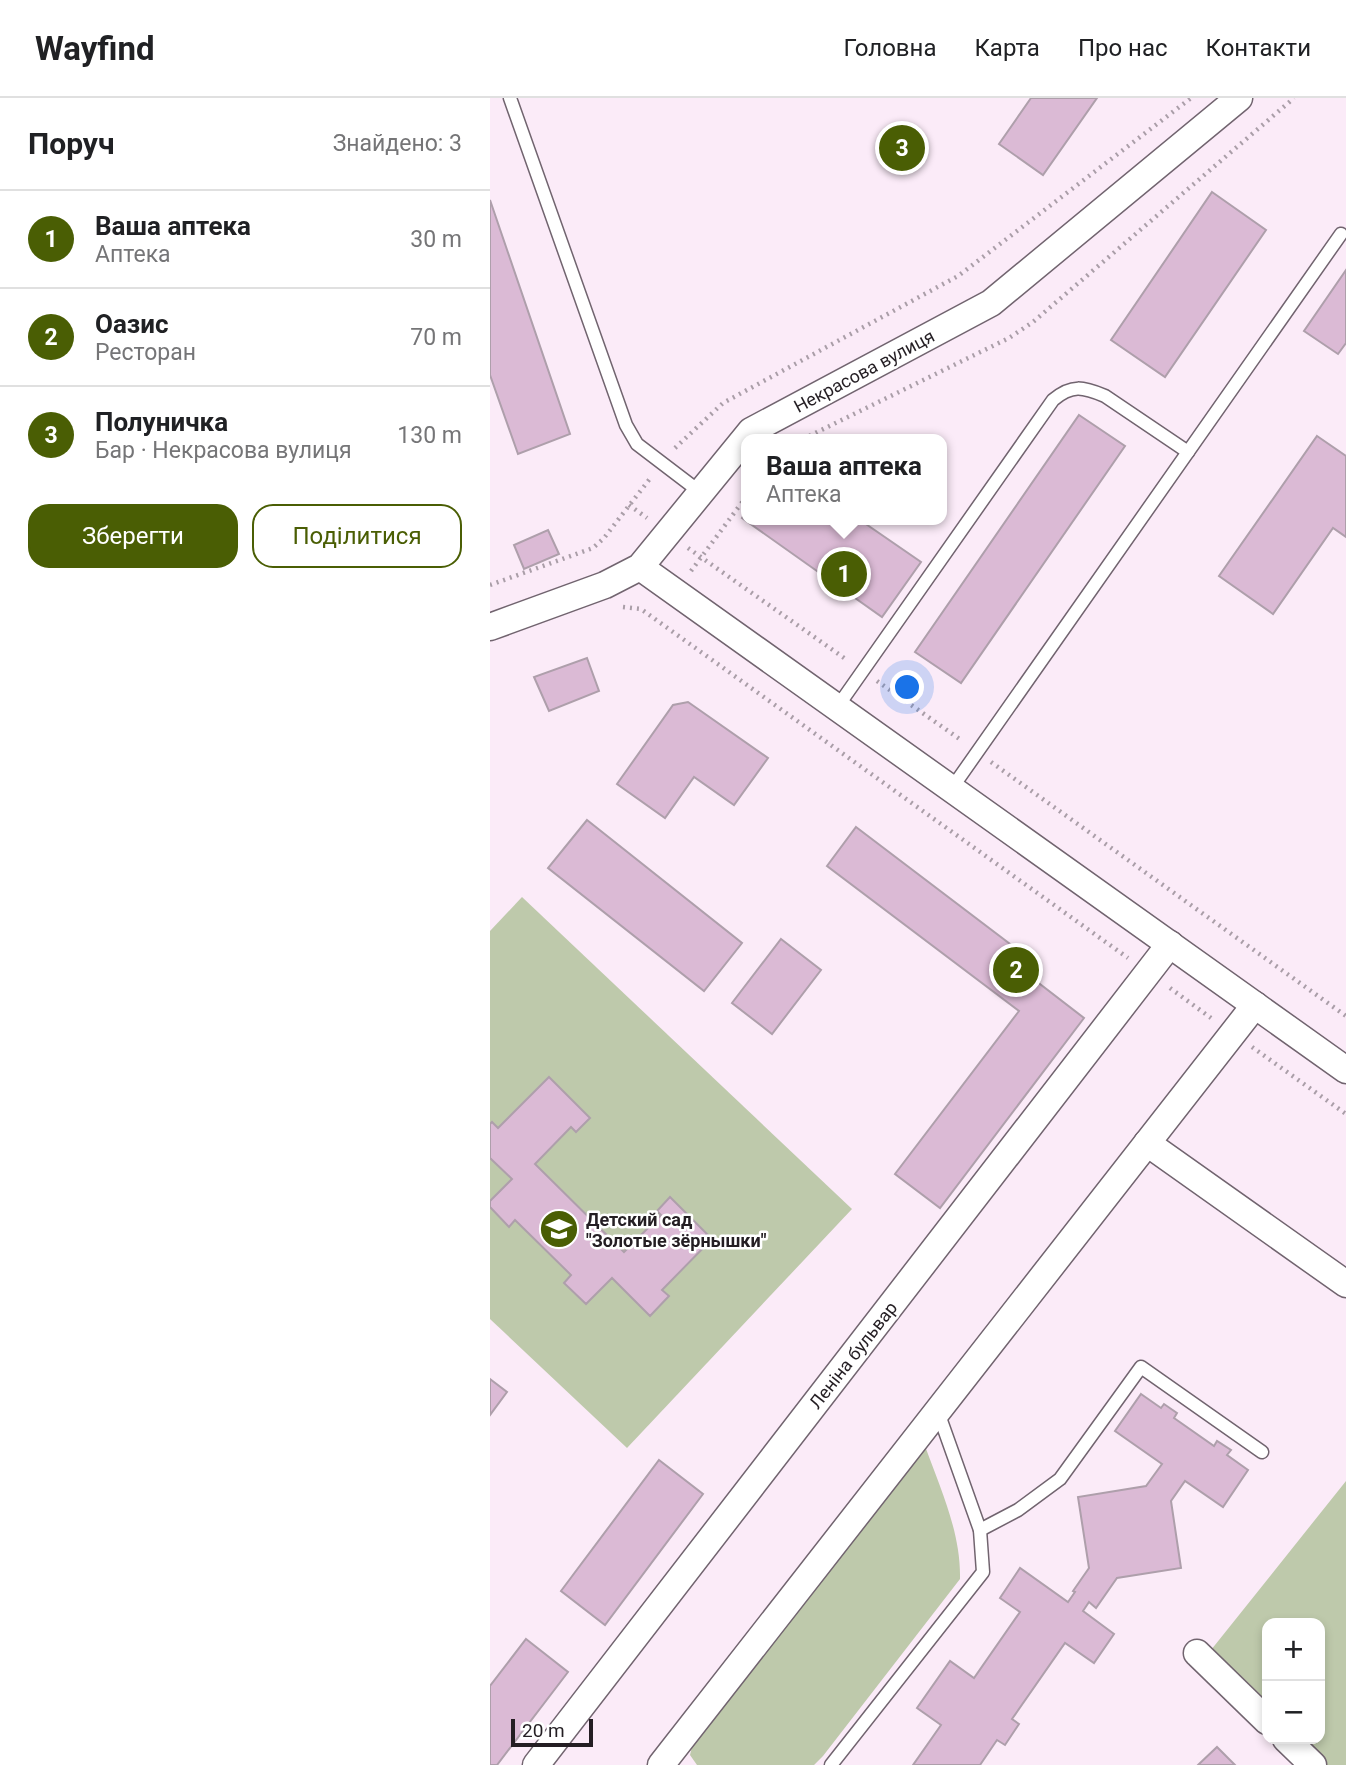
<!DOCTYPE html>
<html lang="uk">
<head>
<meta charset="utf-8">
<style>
  body { margin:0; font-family:Roboto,sans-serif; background:#f2f2f2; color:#202124 }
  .controls { position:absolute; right:21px; bottom:21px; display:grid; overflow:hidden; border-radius:14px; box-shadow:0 4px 10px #0003 }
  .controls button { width:63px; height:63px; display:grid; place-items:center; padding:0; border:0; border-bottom:2px solid #e0e0e0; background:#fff; color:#202124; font:35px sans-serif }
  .scale { position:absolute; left:21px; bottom:18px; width:82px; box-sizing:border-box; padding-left:7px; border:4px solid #241e23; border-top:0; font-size:19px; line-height:24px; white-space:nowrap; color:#241e23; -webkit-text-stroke:5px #fff; paint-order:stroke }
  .you { position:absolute; left:418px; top:590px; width:24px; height:24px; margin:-18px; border:5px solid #fff; border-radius:50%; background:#1a73e8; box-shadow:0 0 0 10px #1a73e833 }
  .badge { display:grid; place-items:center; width:46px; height:46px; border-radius:50%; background:#4a5e04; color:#fff; font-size:23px; font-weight:700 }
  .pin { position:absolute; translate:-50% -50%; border:4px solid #fff; box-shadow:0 2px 7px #0006 }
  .popup { position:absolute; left:251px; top:336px; width:206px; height:91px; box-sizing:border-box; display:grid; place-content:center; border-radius:14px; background:#fff; filter:drop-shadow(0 2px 5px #0005); font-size:23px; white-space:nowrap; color:#757577 }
  .popup b { font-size:26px; color:#202124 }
  .popup::after { content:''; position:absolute; left:50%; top:100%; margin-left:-14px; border:14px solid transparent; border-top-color:#fff }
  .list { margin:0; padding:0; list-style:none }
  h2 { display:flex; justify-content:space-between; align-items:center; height:91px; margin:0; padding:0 28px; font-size:30px }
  h2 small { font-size:23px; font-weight:400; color:#757577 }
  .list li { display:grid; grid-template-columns:46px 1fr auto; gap:21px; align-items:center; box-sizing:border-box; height:98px; padding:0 28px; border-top:2px solid #e0e0e0 }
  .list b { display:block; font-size:26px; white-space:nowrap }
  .list p { margin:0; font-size:23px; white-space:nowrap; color:#757577 }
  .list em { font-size:23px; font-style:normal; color:#757577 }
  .actions { display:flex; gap:14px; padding:21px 28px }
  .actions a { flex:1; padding:16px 0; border:2px solid #4a5e04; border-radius:21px; text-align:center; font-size:24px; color:#4a5e04 }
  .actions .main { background:#4a5e04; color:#fff }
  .map { position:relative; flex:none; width:856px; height:1667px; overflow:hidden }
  header { display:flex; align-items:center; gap:42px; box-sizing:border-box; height:98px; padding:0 35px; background:#fff; border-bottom:2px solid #e0e0e0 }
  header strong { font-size:33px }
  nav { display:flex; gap:38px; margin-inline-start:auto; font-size:24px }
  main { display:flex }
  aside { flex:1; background:#fff }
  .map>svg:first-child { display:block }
</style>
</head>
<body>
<header>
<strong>Wayfind</strong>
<nav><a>Головна</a><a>Карта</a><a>Про нас</a><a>Контакти</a></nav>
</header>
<main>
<aside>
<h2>Поруч<small>Знайдено: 3</small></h2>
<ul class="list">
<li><span class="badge">1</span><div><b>Ваша аптека</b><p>Аптека</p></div><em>30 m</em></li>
<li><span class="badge">2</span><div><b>Оазис</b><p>Ресторан</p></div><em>70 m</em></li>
<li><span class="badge">3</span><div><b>Полуничка</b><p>Бар · Некрасова вулиця</p></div><em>130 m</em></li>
</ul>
<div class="actions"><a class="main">Зберегти</a><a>Поділитися</a></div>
</aside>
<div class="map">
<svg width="856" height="1667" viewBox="0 0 856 1667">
  <rect width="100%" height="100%" fill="#fbebf8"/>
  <g fill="#bec9ab">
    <path d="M32,799l330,312 -225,239 -137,-129v-388z"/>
    <path d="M435,1348c16,44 36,87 35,133l-137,177 -9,9h-117l-7,-10 3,-12z"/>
    <path d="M856,1383v284h-19l-27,-26h20v-116h-53v83l-56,-56z"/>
  </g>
  <g fill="#dbbad5" stroke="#ae9fab" stroke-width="2">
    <path d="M541,0h66l-54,77 -44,-31z"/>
    <path d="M722,94l54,38 -101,147 -54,-37z"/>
    <path d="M0,102l80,234 -52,20 -28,-79z"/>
    <path d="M856,172v73l-8,11 -34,-23z"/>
    <path d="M589,317l46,31 -164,237 -46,-31z"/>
    <path d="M827,338l29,20v81l-13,-9 -60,86 -54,-38z"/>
    <path d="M256,414v8h114l61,42 -39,55 -140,-99z"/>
    <path d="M58,432l11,24 -35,15 -10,-24z"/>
    <path d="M97,560l12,33 -50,20 -15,-34z"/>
    <path d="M198,604l80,56 -34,47 -40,-28 -29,41 -48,-34 56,-79z"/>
    <path d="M97,722l155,123 -38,48 -156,-123z"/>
    <path d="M366,729l179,136 -8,11 57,44 -144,190 -45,-34 124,-163 -192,-145z"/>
    <path d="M291,841l40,31 -49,64 -40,-31z"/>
    <path d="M59,979l41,41 -14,14 -5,-5 -36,37 89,88 37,-37 -4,-4 13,-14 42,42 -50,51 7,6 -19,20 -38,-38 -26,26 -22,-21 7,-8 -56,-55 -6,7 -19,-20v-6l22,-22 -22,-21v-34l2,-2 6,6z"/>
    <path d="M0,1281l17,13 -17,23z"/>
    <path d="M651,1296l20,14 3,-4 13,9 -3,5 40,28 3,-5 14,9 -4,5 21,15 -25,37 -38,-26 -14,20 10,67 -64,10 -21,30 -7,-6 -6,9 31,23 -20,29 -29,-20 -53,76 7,5 -14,21 -8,-5 -17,25h-67l28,-40 -24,-17 33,-47 24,17 46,-66 -20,-14 20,-30 48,34 7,-10 -2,-1 16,-23 -11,-71 68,-11 16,-22 -47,-33z"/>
    <path d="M169,1362l44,34 -98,131 -44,-34z"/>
    <path d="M36,1541l42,33 -71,93h-7v-79z"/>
    <path d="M727,1649l18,18h-37z"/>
  </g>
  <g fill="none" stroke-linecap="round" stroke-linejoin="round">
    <g stroke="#71646f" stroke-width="15">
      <g id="lane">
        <path d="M20,0l116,327 11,19 63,48"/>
        <path d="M348,608l215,-306c19,-16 30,-13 52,-4l83,56"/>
        <path d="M462,690l389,-554"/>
        <path d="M490,1432l38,-20 42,-31 81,-112 121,85"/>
        <path d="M341,1667l152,-193 -3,-42 -42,-118"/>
      </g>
    </g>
    <g stroke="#71646f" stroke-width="29">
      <g id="street">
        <path d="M150,469l706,503"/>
        <path d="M0,529l115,-42 35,-18 111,-136 240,-128 248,-205"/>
        <path d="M657,1045l199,141"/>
        <path d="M707,1555l70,68"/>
        <path d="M796,1641l27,26"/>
        <path d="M46,1667l634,-821"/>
        <path d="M171,1667l594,-760"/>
      </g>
    </g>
    <g stroke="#aa9ea8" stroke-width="4.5" stroke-dasharray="2 5" stroke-linecap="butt">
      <path d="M313,341l206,-101 24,-16 261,-224"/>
      <path d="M185,350l48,-45 235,-127 233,-178"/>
      <path d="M139,407l18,13"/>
      <path d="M198,450l159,112"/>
      <path d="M201,473l55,-74"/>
      <path d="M0,487l103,-37 11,-10 48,-62"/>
      <path d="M133,509l18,2 487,349"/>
      <path d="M387,583l84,59"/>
      <path d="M501,664l355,254"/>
      <path d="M680,890l41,30"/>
      <path d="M762,949l94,67"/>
    </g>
    <use href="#lane" stroke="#fff" stroke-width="12"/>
    <use href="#street" stroke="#fff" stroke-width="26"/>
  </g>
  <defs>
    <g id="school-disc" transform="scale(2.0125)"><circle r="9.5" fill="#4a5e04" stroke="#fff"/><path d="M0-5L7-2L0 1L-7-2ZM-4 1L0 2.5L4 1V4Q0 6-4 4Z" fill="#fff"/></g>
  </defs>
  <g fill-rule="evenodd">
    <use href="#school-disc" x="69" y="1131"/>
  </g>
  <g text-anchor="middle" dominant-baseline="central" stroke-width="5" stroke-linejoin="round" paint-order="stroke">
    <g font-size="18" fill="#241e23" stroke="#fff">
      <text transform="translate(374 273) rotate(-28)">Некрасова вулиця</text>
      <text transform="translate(363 1257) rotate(-52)">Леніна бульвар</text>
    </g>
    <g font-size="18" font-weight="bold" fill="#241e23" stroke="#fff" text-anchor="start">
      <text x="96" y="1121">Детский сад<tspan x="96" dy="21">"Золотые зёрнышки"</tspan></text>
    </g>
  </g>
</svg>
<div class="controls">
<button>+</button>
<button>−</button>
</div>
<div class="scale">20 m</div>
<div class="you"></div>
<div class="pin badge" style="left:354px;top:476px">1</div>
<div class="popup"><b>Ваша аптека</b>Аптека</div>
<div class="pin badge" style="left:526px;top:872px">2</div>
<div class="pin badge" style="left:412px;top:50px">3</div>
</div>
</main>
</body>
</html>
